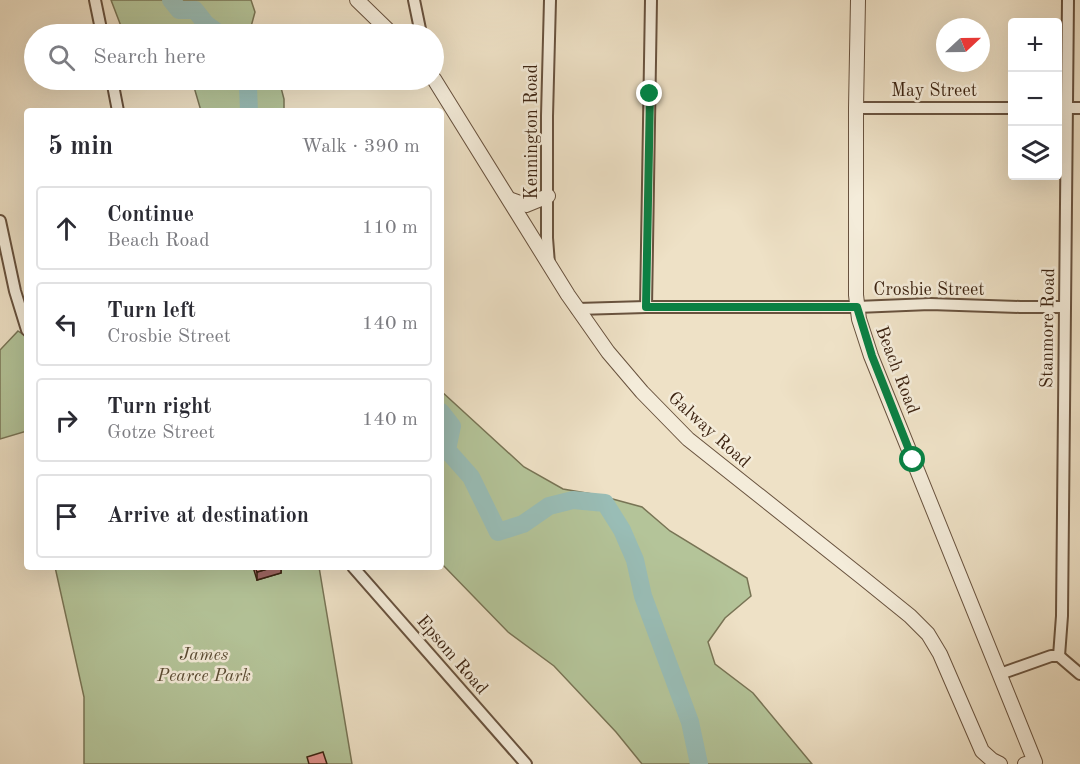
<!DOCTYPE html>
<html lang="en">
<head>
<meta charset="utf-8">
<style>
  body { margin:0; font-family:"Old Standard TT",serif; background:#f2f2f3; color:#2b2b33 }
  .controls { position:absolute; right:18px; top:18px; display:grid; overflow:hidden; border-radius:6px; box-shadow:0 6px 24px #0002 }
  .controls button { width:54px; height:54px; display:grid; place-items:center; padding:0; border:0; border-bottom:2px solid #e1e1e2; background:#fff; color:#2b2b33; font:30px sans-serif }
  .compass { position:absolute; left:936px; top:18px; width:54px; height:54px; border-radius:50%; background:#fff; box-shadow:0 6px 24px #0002; rotate:68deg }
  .stop { position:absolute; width:18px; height:18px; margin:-14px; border:4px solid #0b8043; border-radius:50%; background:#fff }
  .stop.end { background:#0b8043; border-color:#fff; box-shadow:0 2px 6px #0008 }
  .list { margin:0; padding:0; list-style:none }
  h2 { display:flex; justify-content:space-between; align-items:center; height:78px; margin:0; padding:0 24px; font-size:26px }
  h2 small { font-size:20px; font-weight:400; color:#7c7c81 }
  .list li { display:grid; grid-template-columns:39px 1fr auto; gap:18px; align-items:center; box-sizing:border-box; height:84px; margin:0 12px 12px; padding:0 12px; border:2px solid #e1e1e2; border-radius:6px }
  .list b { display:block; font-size:22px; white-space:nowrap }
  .list p { margin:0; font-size:20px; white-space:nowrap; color:#7c7c81 }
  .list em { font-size:20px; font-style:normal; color:#7c7c81 }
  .icon { flex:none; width:33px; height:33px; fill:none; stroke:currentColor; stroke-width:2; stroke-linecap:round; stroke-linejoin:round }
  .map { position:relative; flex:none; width:1080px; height:764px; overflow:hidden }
  .search { position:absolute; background:#fff; box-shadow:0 6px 24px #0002; left:24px; top:24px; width:420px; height:66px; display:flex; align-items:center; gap:15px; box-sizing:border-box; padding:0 21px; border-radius:33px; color:#7c7c81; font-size:22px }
  .panel { position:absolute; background:#fff; box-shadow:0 6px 24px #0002; left:24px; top:108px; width:420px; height:462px; border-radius:6px }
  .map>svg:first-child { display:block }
</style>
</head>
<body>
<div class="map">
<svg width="1080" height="764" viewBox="0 0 1080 764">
  <rect width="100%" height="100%" fill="#eee1c6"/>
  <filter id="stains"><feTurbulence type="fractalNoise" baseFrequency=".00333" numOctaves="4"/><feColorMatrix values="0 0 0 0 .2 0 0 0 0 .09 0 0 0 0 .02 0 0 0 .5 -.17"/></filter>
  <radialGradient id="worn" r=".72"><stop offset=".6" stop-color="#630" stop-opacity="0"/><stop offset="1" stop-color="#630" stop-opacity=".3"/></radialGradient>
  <g fill="#b4c499" stroke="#787455" stroke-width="1.5">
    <path d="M111,0h140l4,12 -6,22h-125z"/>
    <path d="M189,80h90l5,19v12h-83l-7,-24z"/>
    <path d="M18,331l9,6v94l-27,8v-89z"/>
    <path d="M441,391l83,76 39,22 35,6 44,12 28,24 77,47 4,18 -26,22 -17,24 7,22 38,29 59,71h-170l-26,-32 -62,-66 -46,-34 -67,-69z"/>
    <path d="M55,567h264l33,197h-268v-67z"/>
  </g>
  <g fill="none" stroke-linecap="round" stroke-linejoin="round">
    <g stroke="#99bdb6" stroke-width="18">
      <path d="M171,0l8,10h16l11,14 14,10"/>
      <path d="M245,80l3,7 1,24"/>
      <path d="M441,412l11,14 -5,24 24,27 27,55 25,-8 26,-18 24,-6 32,3 17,27 13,30 8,36 47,126 9,42"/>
    </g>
    <g stroke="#68523e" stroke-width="14">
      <g id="minor">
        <path d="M95,0l7,34"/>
        <path d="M414,0l7,34"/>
        <path d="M112,80l6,31"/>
        <path d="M856,108h156"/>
        <path d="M1058,108h22"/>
        <path d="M0,221l15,70 12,39"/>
        <path d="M549,264l-2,-26v-122l3,-116"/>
        <path d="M646,307l5,-307"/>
        <path d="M577,309l69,-2h211l73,-3 90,3h45"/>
        <path d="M353,567l173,197"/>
        <path d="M1059,656l3,-40 6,-616"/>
        <path d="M1000,674l51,-18h8l21,18"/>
      </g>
    </g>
    <g stroke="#68523e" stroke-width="16">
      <g id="tertiary">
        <path d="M357,0l35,34"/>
        <path d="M858,0l-2,108v187l3,24 12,37 164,406 -10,2"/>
        <path d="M434,79l134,216 40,57 34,40 46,47 175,139 47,38 18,18 12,20 42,97 10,9 8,4"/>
        <path d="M509,199l17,6 22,-9"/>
      </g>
    </g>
    <use href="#minor" stroke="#f4ecda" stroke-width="10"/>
    <use href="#tertiary" stroke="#f4ecda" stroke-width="14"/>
  </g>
  <path fill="#c27e79" stroke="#3c2311" stroke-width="1.5" d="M253,567h28v6l-24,7z"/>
  <path fill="#9e6663" stroke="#3c2311" stroke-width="1.5" d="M274,567h7v6l-24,7v-8z"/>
  <g fill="#e1928d" stroke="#3c2311" stroke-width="1.5">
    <path d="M255,567h19l-17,5z"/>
    <path d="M323,752l4,12h-18l-2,-7z"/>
  </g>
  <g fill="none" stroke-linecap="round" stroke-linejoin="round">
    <path stroke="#0b8043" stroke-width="8" d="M650,94l-4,213h211l15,49 41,104"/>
  </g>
  <g text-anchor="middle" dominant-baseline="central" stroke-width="5" stroke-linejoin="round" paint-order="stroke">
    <g font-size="18" fill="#3c2311" stroke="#f4ecda">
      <text x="934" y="91">May Street</text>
      <text transform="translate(532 132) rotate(-90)">Kennington Road</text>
      <text x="929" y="290">Crosbie Street</text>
      <text transform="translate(1048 328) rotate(-89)">Stanmore Road</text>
      <text transform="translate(897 370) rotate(69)">Beach Road</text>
      <text transform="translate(709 430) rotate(42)">Galway Road</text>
      <text transform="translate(452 655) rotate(49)">Epsom Road</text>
    </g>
    <g font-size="18" font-style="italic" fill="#5a4b33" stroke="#f4ecda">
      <text x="204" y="655">James<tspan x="204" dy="21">Pearce Park</tspan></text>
    </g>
  </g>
  <rect width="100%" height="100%" filter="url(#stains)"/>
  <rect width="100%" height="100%" fill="url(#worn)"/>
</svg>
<div class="controls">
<button>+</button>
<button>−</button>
<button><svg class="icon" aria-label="layers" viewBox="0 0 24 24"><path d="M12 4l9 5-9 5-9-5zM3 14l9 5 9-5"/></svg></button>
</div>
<svg class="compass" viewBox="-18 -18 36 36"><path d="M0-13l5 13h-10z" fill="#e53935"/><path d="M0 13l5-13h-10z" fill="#7c7c81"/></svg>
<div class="stop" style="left:913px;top:460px"></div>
<div class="stop end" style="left:650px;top:94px"></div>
<div class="search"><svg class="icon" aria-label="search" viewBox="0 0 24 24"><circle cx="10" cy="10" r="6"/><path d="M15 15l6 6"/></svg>Search here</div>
<section class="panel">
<h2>5 min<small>Walk · 390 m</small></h2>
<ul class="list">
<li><svg class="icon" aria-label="ahead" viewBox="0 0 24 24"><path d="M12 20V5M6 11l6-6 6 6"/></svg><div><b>Continue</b><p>Beach Road</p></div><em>110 m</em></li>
<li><svg class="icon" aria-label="left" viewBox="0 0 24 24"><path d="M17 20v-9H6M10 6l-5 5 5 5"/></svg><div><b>Turn left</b><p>Crosbie Street</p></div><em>140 m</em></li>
<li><svg class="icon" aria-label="right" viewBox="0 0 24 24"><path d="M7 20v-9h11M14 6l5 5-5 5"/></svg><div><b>Turn right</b><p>Gotze Street</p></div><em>140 m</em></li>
<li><svg class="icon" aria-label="arrive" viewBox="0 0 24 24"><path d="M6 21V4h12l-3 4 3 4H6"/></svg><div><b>Arrive at destination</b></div></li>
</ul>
</section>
</div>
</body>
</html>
